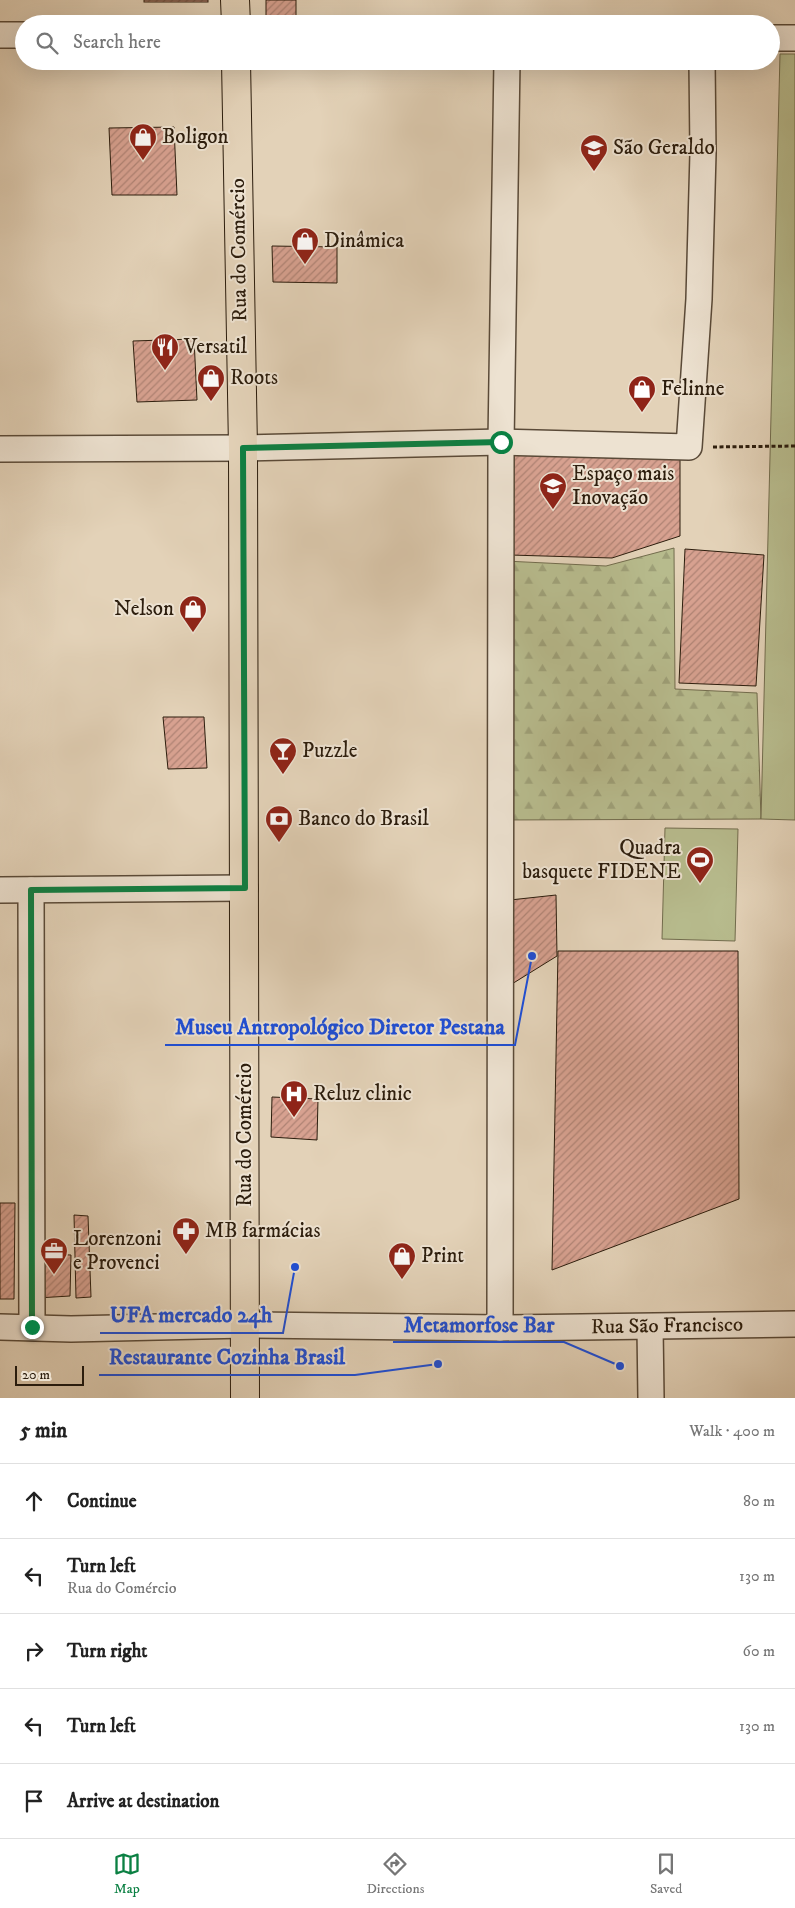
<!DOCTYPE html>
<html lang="en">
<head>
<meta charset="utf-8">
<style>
  body { margin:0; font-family:"IM FELL DW Pica",serif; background:#f2f2f2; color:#222 }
  .scale { position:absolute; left:15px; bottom:12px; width:69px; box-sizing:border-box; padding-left:5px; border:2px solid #2c1d0d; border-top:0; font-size:14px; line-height:18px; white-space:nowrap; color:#2c1d0d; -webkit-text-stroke:4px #ede2d1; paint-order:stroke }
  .stop { position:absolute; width:15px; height:15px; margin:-11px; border:4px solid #0b8043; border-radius:50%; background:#fff }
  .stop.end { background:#0b8043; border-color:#fff; box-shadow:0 1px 5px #0008 }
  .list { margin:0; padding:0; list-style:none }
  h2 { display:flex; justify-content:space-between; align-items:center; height:65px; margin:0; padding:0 20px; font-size:21px }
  h2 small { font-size:16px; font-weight:400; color:#767676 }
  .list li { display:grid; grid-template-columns:32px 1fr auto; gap:15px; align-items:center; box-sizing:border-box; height:75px; padding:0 20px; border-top:1px solid #e0e0e0 }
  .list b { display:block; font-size:19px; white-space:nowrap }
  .list p { margin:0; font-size:16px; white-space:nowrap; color:#767676 }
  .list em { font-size:16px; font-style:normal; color:#767676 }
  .icon { flex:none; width:28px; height:28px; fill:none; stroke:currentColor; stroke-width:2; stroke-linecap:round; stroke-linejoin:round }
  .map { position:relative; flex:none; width:795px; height:1398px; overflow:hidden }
  .search { position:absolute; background:#fff; box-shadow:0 5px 20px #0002; left:15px; right:15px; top:15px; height:55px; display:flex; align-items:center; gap:12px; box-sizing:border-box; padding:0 18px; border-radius:28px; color:#767676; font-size:19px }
  .sheet { height:440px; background:#fff }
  nav { display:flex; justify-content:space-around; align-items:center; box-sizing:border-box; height:70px; border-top:1px solid #e0e0e0; background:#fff; font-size:14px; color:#767676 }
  nav a { display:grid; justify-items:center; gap:2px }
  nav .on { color:#0b8043 }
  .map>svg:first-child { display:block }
</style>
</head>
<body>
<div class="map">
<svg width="795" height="1398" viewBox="0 0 795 1398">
  <defs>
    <pattern id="forest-firs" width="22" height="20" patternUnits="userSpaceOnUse" patternTransform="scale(1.25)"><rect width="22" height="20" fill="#b7bb8d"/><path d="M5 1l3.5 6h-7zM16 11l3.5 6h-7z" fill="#9ea078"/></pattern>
    <pattern id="building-hatch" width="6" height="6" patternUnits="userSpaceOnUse" patternTransform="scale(1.25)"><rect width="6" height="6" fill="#d7a190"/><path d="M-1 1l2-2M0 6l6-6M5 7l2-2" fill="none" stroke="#af8374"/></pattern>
  </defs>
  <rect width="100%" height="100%" fill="#e3d2b8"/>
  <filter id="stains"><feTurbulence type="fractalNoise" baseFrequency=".004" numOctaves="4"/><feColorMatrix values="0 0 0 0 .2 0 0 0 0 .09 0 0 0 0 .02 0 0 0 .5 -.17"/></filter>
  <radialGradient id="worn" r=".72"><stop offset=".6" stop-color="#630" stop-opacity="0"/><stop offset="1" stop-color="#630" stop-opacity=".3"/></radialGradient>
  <path fill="url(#forest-firs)" stroke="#726c4d" d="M674,548l1,141 82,4 4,126 -257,1 1,-259 101,5z"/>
  <g fill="#b7bb8d" stroke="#726c4d">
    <path d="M780,54h15v766l-34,-1z"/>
    <path d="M665,828l73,1 -3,112 -73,-2z"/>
  </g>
  <g fill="url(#building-hatch)" stroke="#2c1d0d">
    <rect x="144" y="0" width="64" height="2"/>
    <path d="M266,0h30v21l-30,1z"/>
    <path d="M174,127l3,68h-65l-3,-67z"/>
    <path d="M272,246l65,1v36l-64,-1z"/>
    <path d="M194,339l3,61 -60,2 -4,-61z"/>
    <path d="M510,449l170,2v85l-68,22 -102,-3z"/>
    <path d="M685,549l79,6 -8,131 -77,-3z"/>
    <path d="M163,717h41l3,51 -39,1z"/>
    <path d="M556,895l1,61 -50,31 3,-87z"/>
    <path d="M558,951h180l1,248 -187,71z"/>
    <path d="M272,1097l46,2 -1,41 -46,-3z"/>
    <path d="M0,1203h15l-1,96h-14z"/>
    <path d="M74,1215l14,1 3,81 -15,1z"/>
    <path d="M36,1254l35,1 -1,41 -33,2z"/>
  </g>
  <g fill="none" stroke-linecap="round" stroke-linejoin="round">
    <g stroke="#5a4a38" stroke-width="28">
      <g id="minor">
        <path d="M0,35h24"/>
        <path d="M771,38h24"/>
        <path d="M0,449l243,-1 258,-6 188,5 10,-148 4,-146 -1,-92"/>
        <path d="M0,890l245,-2"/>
        <path d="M31,890l1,437"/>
        <path d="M0,1327l71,2 174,-4 255,3 295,-4"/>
        <path d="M650,1327l1,71"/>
        <path d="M500,1328l1,-886 6,-381"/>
      </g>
    </g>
    <g stroke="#2c1d0d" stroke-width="30">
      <g id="major">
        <path d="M235,0l1,24"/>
        <path d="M236,61l7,387 2,950"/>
      </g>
    </g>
    <path stroke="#2c1d0d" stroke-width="3" stroke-dasharray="4 2.5" stroke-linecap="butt" d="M713,447l82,-1"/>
    <use href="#minor" stroke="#ede2d1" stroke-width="25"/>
    <use href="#major" stroke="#e3d2b8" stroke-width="28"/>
  </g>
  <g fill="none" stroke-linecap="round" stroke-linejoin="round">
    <path stroke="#0b8043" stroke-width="6" d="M32,1327l-1,-437 214,-2 -2,-440 258,-6"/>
  </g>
  <defs>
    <g id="shop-pin" transform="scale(1.4375)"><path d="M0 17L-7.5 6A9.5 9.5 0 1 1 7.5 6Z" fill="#8f2418" stroke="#ede2d1"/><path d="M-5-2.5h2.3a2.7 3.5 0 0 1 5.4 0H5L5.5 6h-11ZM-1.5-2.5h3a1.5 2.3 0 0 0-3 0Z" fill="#fff"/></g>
    <g id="school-pin" transform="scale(1.4375)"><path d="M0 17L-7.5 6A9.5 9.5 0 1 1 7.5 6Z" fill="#8f2418" stroke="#ede2d1"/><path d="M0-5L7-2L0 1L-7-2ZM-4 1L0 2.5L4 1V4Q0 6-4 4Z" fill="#fff"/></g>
    <g id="restaurant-pin" transform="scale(1.4375)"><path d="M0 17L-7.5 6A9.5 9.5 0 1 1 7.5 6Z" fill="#8f2418" stroke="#ede2d1"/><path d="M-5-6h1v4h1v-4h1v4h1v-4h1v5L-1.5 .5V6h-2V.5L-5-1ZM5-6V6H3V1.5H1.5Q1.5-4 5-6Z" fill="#fff"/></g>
    <g id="university-pin" transform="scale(1.4375)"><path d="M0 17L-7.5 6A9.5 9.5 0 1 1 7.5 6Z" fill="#8f2418" stroke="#ede2d1"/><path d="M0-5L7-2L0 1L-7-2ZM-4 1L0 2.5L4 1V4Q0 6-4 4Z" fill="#fff"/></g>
    <g id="bar-pin" transform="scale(1.4375)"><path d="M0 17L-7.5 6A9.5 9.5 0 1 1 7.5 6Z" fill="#8f2418" stroke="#ede2d1"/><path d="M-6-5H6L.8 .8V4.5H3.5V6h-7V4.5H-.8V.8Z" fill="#fff"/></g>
    <g id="bank-pin" transform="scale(1.4375)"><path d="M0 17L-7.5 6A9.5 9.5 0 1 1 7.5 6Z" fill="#8f2418" stroke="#ede2d1"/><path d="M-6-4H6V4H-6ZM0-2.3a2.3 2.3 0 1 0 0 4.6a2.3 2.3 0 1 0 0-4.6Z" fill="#fff"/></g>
    <g id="stadium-pin" transform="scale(1.4375)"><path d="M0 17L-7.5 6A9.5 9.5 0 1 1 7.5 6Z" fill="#8f2418" stroke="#ede2d1"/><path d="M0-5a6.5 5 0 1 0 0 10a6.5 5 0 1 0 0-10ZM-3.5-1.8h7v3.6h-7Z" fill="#fff"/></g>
    <g id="hospital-pin" transform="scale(1.4375)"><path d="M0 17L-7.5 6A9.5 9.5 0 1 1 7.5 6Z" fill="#8f2418" stroke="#ede2d1"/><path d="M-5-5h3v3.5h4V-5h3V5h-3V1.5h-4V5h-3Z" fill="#fff"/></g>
    <g id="pharmacy-pin" transform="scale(1.4375)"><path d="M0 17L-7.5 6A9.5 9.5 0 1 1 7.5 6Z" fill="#8f2418" stroke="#ede2d1"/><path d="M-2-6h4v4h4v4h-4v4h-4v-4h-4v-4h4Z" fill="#fff"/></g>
    <g id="office-pin" transform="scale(1.4375)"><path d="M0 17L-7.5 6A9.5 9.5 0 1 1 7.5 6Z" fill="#8f2418" stroke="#ede2d1"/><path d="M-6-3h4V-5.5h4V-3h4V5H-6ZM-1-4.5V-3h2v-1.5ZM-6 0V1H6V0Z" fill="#fff"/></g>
  </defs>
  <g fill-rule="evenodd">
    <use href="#shop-pin" x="143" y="137"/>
    <use href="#school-pin" x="594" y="148"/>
    <use href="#shop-pin" x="305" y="241"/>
    <use href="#restaurant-pin" x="165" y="347"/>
    <use href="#shop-pin" x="211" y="378"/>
    <use href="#shop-pin" x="642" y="389"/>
    <use href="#university-pin" x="553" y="486"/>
    <use href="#shop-pin" x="193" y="609"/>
    <use href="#bar-pin" x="283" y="751"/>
    <use href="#bank-pin" x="279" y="819"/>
    <use href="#stadium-pin" x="700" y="860"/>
    <use href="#hospital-pin" x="294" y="1094"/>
    <use href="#pharmacy-pin" x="186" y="1231"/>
    <use href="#office-pin" x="54" y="1251"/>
    <use href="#shop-pin" x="402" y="1256"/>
  </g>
  <g text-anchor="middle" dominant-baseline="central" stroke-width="4" stroke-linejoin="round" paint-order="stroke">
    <g font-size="21" fill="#2c1d0d" stroke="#ede2d1" text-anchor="start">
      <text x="162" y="137">Boligon</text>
      <text x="613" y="148">São Geraldo</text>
      <text x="324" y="241">Dinâmica</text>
      <text x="184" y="347">Versatil</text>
      <text x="230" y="378">Roots</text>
      <text x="661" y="389">Felinne</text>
      <text x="572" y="474">Espaço mais<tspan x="572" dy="24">Inovação</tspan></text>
      <text x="174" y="609" text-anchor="end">Nelson</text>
      <text x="302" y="751">Puzzle</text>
      <text x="298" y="819">Banco do Brasil</text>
      <text x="681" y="848" text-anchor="end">Quadra<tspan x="681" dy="24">basquete FIDENE</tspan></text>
      <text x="313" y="1094">Reluz clinic</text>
      <text x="205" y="1231">MB farmácias</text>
      <text x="73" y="1239">Lorenzoni<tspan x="73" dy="24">e Provenci</tspan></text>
      <text x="421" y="1256">Print</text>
    </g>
    <g font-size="21" fill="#2c1d0d" stroke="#ede2d1">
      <text transform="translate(239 250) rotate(-91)">Rua do Comércio</text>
      <text transform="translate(245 1135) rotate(-90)">Rua do Comércio</text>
      <text transform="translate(667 1326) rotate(-1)">Rua São Francisco</text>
    </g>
  </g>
  <path fill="none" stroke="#1d4ed8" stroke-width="2" d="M532 956L515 1045H165M295 1267L283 1333H100M620 1366L564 1342H393M438 1364L355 1375H99"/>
  <g fill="#1d4ed8" stroke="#ede2d1" stroke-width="2">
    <circle cx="532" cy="956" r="5"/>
    <circle cx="295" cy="1267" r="5"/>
    <circle cx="620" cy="1366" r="5"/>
    <circle cx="438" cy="1364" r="5"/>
  </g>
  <g font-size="22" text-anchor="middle" font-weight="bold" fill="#1d4ed8" stroke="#ede2d1" stroke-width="4" stroke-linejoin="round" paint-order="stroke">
    <text x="340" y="1034">Museu Antropológico Diretor Pestana</text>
    <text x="191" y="1322">UFA mercado 24h</text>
    <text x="479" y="1332">Metamorfose Bar</text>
    <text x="227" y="1364">Restaurante Cozinha Brasil</text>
  </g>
  <rect width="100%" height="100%" filter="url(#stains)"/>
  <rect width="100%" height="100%" fill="url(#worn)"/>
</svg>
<div class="scale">20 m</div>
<div class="stop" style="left:501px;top:442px"></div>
<div class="stop end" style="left:32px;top:1327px"></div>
<div class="search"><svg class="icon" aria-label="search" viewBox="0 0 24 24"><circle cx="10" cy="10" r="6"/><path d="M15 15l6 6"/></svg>Search here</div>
</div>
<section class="sheet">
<h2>5 min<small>Walk · 400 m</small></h2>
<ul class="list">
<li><svg class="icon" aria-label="ahead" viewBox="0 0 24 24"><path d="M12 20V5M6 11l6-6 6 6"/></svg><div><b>Continue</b></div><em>80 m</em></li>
<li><svg class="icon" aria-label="left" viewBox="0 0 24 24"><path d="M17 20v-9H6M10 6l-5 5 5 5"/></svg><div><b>Turn left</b><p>Rua do Comércio</p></div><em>130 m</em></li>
<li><svg class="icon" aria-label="right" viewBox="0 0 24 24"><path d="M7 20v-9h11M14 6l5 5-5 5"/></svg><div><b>Turn right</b></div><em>60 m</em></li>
<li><svg class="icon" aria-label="left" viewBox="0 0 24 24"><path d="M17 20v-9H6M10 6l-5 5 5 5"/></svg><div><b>Turn left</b></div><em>130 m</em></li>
<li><svg class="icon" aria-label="arrive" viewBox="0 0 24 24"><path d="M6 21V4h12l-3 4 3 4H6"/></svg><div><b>Arrive at destination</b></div></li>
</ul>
</section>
<nav>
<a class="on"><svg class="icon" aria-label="map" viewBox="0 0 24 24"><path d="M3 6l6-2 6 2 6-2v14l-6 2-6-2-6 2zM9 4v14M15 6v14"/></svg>Map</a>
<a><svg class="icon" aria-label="directions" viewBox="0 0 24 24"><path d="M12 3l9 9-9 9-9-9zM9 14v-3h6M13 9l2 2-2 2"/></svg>Directions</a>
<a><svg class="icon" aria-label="saved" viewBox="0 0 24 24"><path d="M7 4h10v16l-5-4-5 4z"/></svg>Saved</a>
</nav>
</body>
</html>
